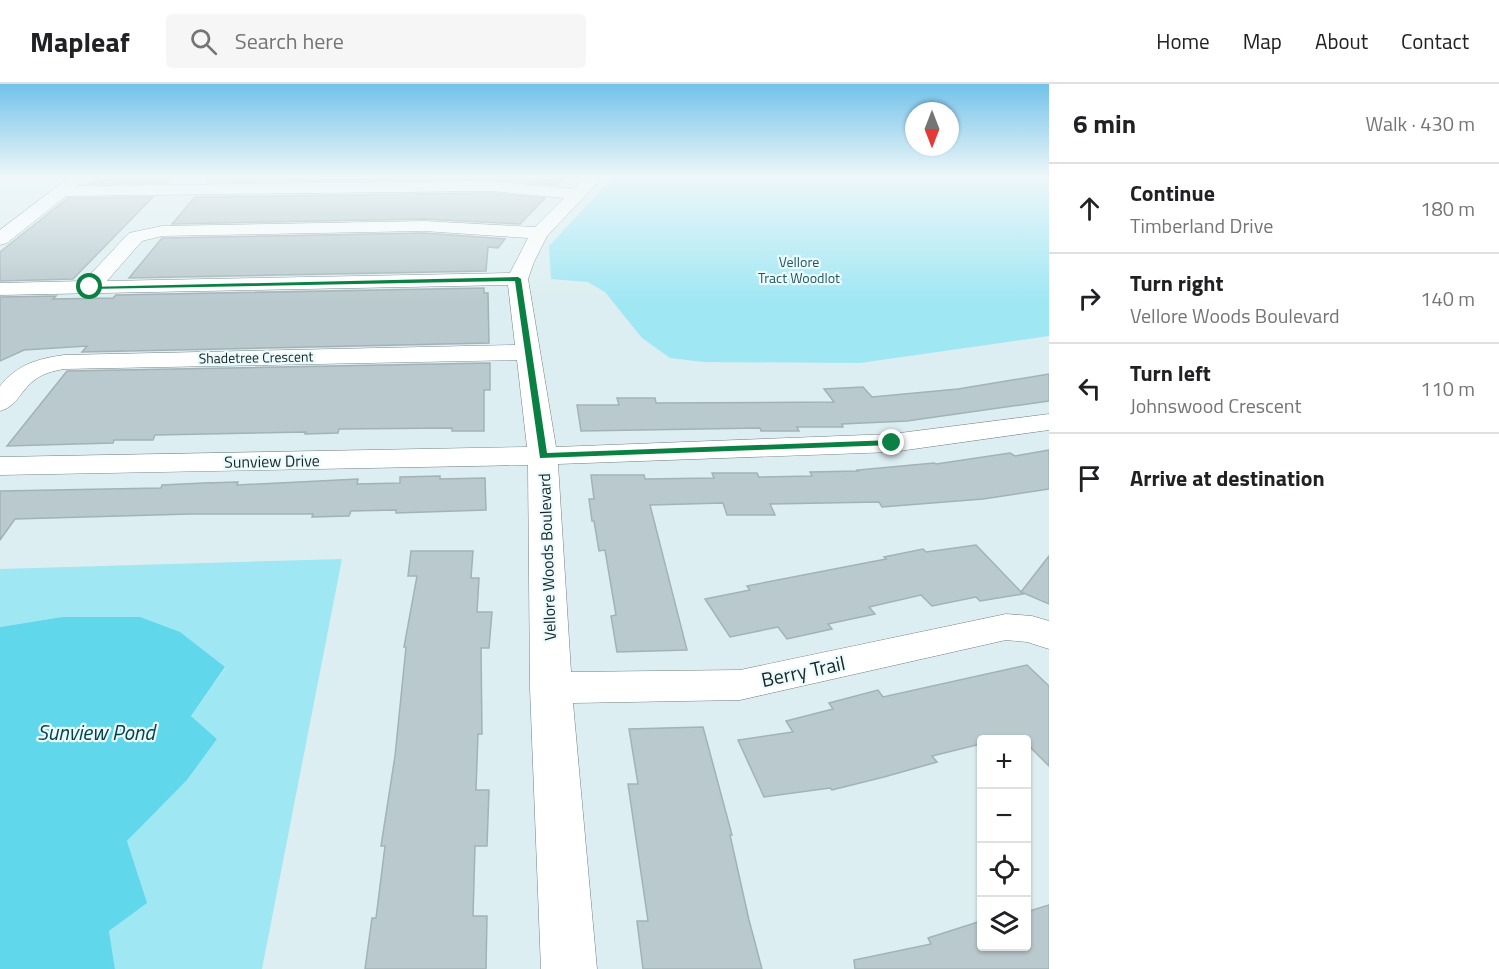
<!DOCTYPE html>
<html lang="en">
<head>
<meta charset="utf-8">
<style>
  body { margin:0; font-family:"Titillium Web",sans-serif; background:#f6f6f6; color:#202124 }
  .controls { position:absolute; right:18px; bottom:18px; display:grid; overflow:hidden; border-radius:6px; box-shadow:0 2px 4px #0004 }
  .controls button { width:54px; height:54px; display:grid; place-items:center; padding:0; border:0; border-bottom:2px solid #e0e0e0; background:#fff; color:#202124; font:30px sans-serif }
  .compass { position:absolute; left:905px; top:18px; width:54px; height:54px; border-radius:50%; background:#fff; box-shadow:0 2px 4px #0004; rotate:180deg }
  .stop { position:absolute; width:18px; height:18px; margin:-14px; border:4px solid #0b8043; border-radius:50%; background:#fff }
  .stop.end { background:#0b8043; border-color:#fff; box-shadow:0 2px 6px #0008 }
  .list { margin:0; padding:0; list-style:none }
  h2 { display:flex; justify-content:space-between; align-items:center; height:78px; margin:0; padding:0 24px; font-size:26px }
  h2 small { font-size:20px; font-weight:400; color:#757577 }
  .list li { display:grid; grid-template-columns:39px 1fr auto; gap:18px; align-items:center; box-sizing:border-box; height:90px; padding:0 24px; border-top:2px solid #e0e0e0 }
  .list b { display:block; font-size:22px; white-space:nowrap }
  .list p { margin:0; font-size:20px; white-space:nowrap; color:#757577 }
  .list em { font-size:20px; font-style:normal; color:#757577 }
  .icon { flex:none; width:33px; height:33px; fill:none; stroke:currentColor; stroke-width:2; stroke-linecap:round; stroke-linejoin:round }
  .map { position:relative; flex:none; width:1049px; height:885px; overflow:hidden }
  header { display:flex; align-items:center; gap:36px; box-sizing:border-box; height:84px; padding:0 30px; background:#fff; border-bottom:2px solid #e0e0e0 }
  header strong { font-size:28px }
  nav { display:flex; gap:33px; margin-inline-start:auto; font-size:21px }
  .search { width:420px; height:54px; background:#f6f6f6; display:flex; align-items:center; gap:15px; box-sizing:border-box; padding:0 21px; border-radius:6px; color:#757577; font-size:22px }
  main { display:flex }
  aside { flex:1; background:#fff }
  .map>svg:first-child { display:block }
</style>
</head>
<body>
<header>
<strong>Mapleaf</strong>
<div class="search"><svg class="icon" aria-label="search" viewBox="0 0 24 24"><circle cx="10" cy="10" r="6"/><path d="M15 15l6 6"/></svg>Search here</div>
<nav><a>Home</a><a>Map</a><a>About</a><a>Contact</a></nav>
</header>
<main>
<div class="map">
<svg width="1049" height="885" viewBox="0 0 1049 885">
  <rect width="100%" height="100%" fill="#dceef1"/>
  <g fill="#a0e7f4">
    <path d="M614,92h435v160l-189,27 -156,-1 -34,-4 -28,-20 -37,-46 -17,-10 -37,-3 -2,-33z"/>
    <path d="M342,475l-80,410h-147l-6,-38 37,-28 -19,-62 60,-61 30,-41 -26,-23 34,-48 -163,-51 -62,10v-58z"/>
  </g>
  <path fill="#61d7eb" d="M62,533h78l40,15 45,35 -34,49 26,23 -30,41 -60,61 20,62 -38,28 6,38h-115v-342z"/>
  <g fill="#b9c9cd" stroke="#a2b2b6" stroke-width="1.5">
    <path d="M99,92h74l-6,7 -78,1z"/>
    <path d="M212,92h355l-10,9 -66,-6 -284,3z"/>
    <path d="M491,109l54,5 -25,26 -96,-5 -252,5 23,-27z"/>
    <path d="M153,113l-80,82 -73,2v-29l68,-54z"/>
    <path d="M424,149l81,6 -7,9 -10,-1 -2,24 -357,7 33,-40z"/>
    <path d="M484,204v5h4l1,50 -407,9 5,-6 -63,4 -24,11v-64l56,-1 -3,3 60,-1 3,-3z"/>
    <path d="M490,279v27h-6v41h-32v-3l-113,1 -1,4 -33,1 1,-2 -151,3 -2,5h-39l-1,3 -106,3 60,-75z"/>
    <path d="M1049,290v27l-142,20 -65,3 1,3h-46l2,4h-38l-1,-3 -179,3 -4,-26h42l-2,-7h38l1,5 178,-1 -10,-13 39,-2 9,10 86,-8z"/>
    <path d="M1049,366v39l-66,10 -101,8 -3,-5 -109,2 5,11h-48l-4,-12 -73,2 37,145 -70,2 -6,-36 5,-1 -11,-65 -6,1 -5,-30h-2l-3,-22h5l-3,-24h53l1,4 69,-1 -2,-5h45l2,4 53,-1 -2,-4 48,-1 -1,-1 77,-7 2,1 74,-11 5,3z"/>
    <path d="M440,392v3l45,-1 1,32 -90,3v-3l-45,1 -2,5 -37,1 1,-3h-123l-175,5 -15,21v-49l161,-3 1,-3 42,-2 34,-1 -1,3 121,-6 -1,5 43,-1v-6z"/>
    <path d="M976,461l47,49 -43,7 -4,-4 -44,9 -11,-11 -52,12 6,7 -47,10 4,5 -45,10 -9,-12 -48,10 -25,-38 45,-9 -3,-4 139,-27 -2,-2 39,-8 3,3z"/>
    <path d="M411,467h62l-2,27h8l-2,34h15l-3,36h-8l1,86h-4l-2,56h13l-2,56h-12l-2,70h14l-1,53h-121l7,-51h4l9,-72h-4l14,-90 11,-109h-2l13,-71h-9z"/>
    <path d="M1049,472v48l-28,-12z"/>
    <path d="M1027,581l22,21v80l-23,-23v-3h-45v4l-49,12 5,6 -53,15 -52,13 -2,-2 -66,9 -26,-57 55,-8 -7,-11 47,-12 -4,-6 49,-13 5,7z"/>
    <path d="M703,643l29,108h-2l19,85 13,49h-119l-6,-48h11l-20,-137h10l-9,-55z"/>
    <path d="M1049,821v64h-194l-1,-9 77,-16 -3,-6 53,-17v25h45v-34z"/>
  </g>
  <g fill="none" stroke-linecap="round" stroke-linejoin="round">
    <g stroke="#728285" stroke-width="1">
      <path id="minor" d="M71,92h16l-9,10 413,-5 82,8 14,-13h17l-57,60 -13,26 -6,17 28,168 336,-13 157,-20v16l-157,22 -334,12 13,208 169,-2 266,-56 26,2 17,5v28l-22,-7 -21,-2 -266,60 -167,3 24,266h-56l-11,-281 -2,-223 -528,10v-18l527,-10 -10,-87 -453,9c-10,2 -20,4 -28,10 -14,9 -19,28 -36,32v-25c18,-22 37,-27 64,-31l451,-10 -7,-60 -508,10v-12l84,-2 45,-48 33,-7 262,-5 111,6 29,-29 -73,-7 -425,5 -59,47 -7,2v-15zM424,147l104,7 -18,35 -403,8 35,-40 20,-5z"/>
    </g>
    <use href="#minor" fill="#fff" fill-rule="evenodd"/>
  </g>
  <linearGradient id="sky" x2="0" y2="1"><stop stop-color="#72c2e9"/><stop offset="0.43" stop-color="#eff7f9"/><stop offset="1" stop-color="#eff7f9" stop-opacity="0"/></linearGradient>
  <rect width="1049" height="216" fill="url(#sky)"/>
  <path fill="#0b8043" d="M518,193l3,2 26,174 345,-13 4,3 -4,2 -352,13 -25,-177 -425,8 -3,-2z"/>
  <g text-anchor="middle" dominant-baseline="central" stroke-width="4.5" stroke-linejoin="round" paint-order="stroke">
    <g font-size="14" fill="#265961" stroke="#eafbfe">
      <text x="799" y="177">Vellore<tspan x="799" dy="16">Tract Woodlot</tspan></text>
    </g>
    <g font-size="14" fill="#1d2425" stroke="#eafbfe">
      <text transform="translate(256 273) rotate(-1)">Shadetree Crescent</text>
    </g>
    <g font-size="16" fill="#1d2425" stroke="#eafbfe">
      <text transform="translate(272 377) rotate(-1)">Sunview Drive</text>
      <text transform="translate(547 473) rotate(-92)">Vellore Woods Boulevard</text>
    </g>
    <g font-size="20" fill="#1d2425" stroke="#eafbfe">
      <text transform="translate(803 587) rotate(-12)">Berry Trail</text>
    </g>
    <g font-size="21" font-style="italic" fill="#094149" stroke="#eafbfe">
      <text x="96" y="648">Sunview Pond</text>
    </g>
  </g>
</svg>
<div class="controls">
<button>+</button>
<button>−</button>
<button><svg class="icon" aria-label="locate" viewBox="0 0 24 24"><circle cx="12" cy="12" r="6"/><path d="M12 2v4M12 18v4M2 12h4M18 12h4"/></svg></button>
<button><svg class="icon" aria-label="layers" viewBox="0 0 24 24"><path d="M12 4l9 5-9 5-9-5zM3 14l9 5 9-5"/></svg></button>
</div>
<svg class="compass" viewBox="-18 -18 36 36"><path d="M0-13l5 13h-10z" fill="#e53935"/><path d="M0 13l5-13h-10z" fill="#757577"/></svg>
<div class="stop" style="left:90px;top:203px"></div>
<div class="stop end" style="left:892px;top:359px"></div>
</div>
<aside>
<h2>6 min<small>Walk · 430 m</small></h2>
<ul class="list">
<li><svg class="icon" aria-label="ahead" viewBox="0 0 24 24"><path d="M12 20V5M6 11l6-6 6 6"/></svg><div><b>Continue</b><p>Timberland Drive</p></div><em>180 m</em></li>
<li><svg class="icon" aria-label="right" viewBox="0 0 24 24"><path d="M7 20v-9h11M14 6l5 5-5 5"/></svg><div><b>Turn right</b><p>Vellore Woods Boulevard</p></div><em>140 m</em></li>
<li><svg class="icon" aria-label="left" viewBox="0 0 24 24"><path d="M17 20v-9H6M10 6l-5 5 5 5"/></svg><div><b>Turn left</b><p>Johnswood Crescent</p></div><em>110 m</em></li>
<li><svg class="icon" aria-label="arrive" viewBox="0 0 24 24"><path d="M6 21V4h12l-3 4 3 4H6"/></svg><div><b>Arrive at destination</b></div></li>
</ul>
</aside>
</main>
</body>
</html>
